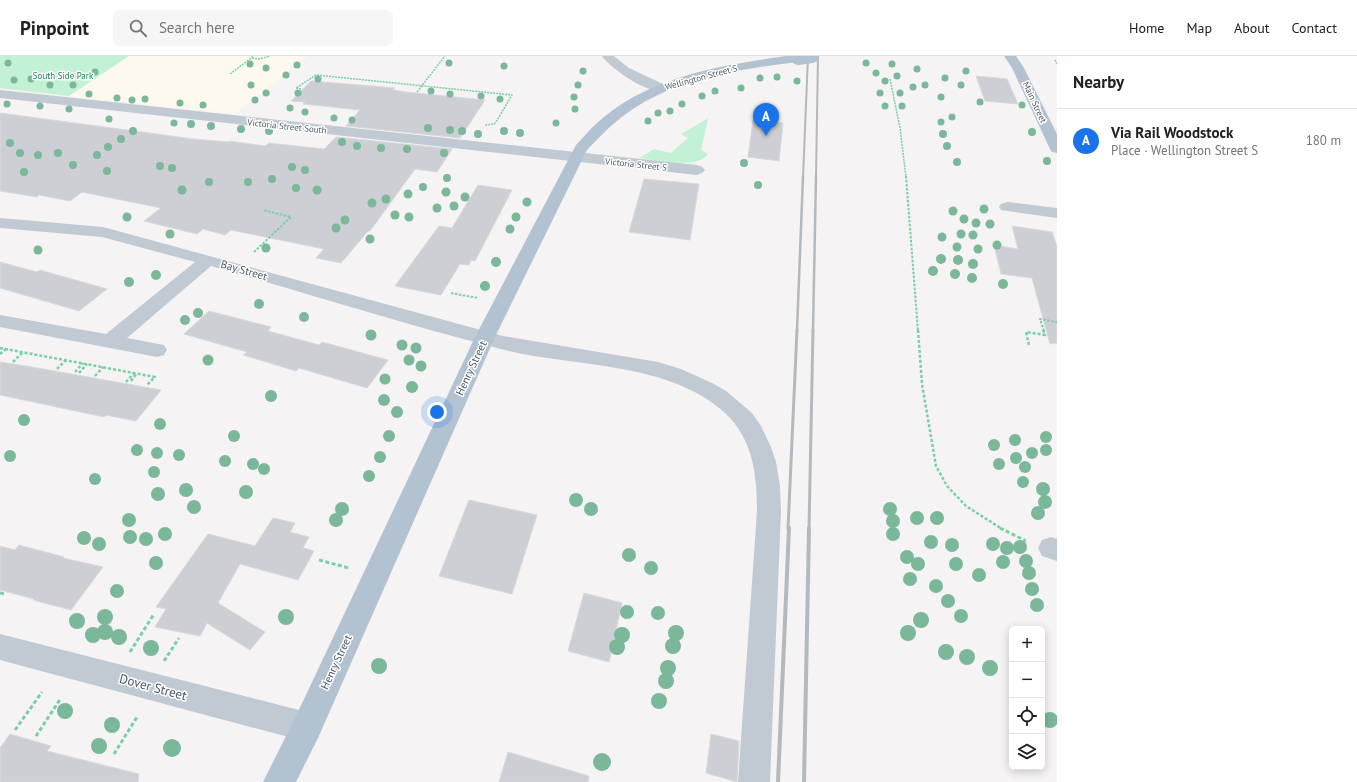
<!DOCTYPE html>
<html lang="en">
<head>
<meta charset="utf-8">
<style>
  body { margin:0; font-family:"PT Sans",sans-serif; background:#f6f6f6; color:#202124 }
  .controls { position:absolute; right:12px; bottom:12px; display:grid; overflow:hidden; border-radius:6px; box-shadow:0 2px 10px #0003 }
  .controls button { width:36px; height:36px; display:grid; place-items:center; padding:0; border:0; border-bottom:1px solid #e0e0e0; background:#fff; color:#202124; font:20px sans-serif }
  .you { position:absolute; left:437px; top:356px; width:14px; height:14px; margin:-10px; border:3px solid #fff; border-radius:50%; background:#1a73e8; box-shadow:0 0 0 6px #1a73e833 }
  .badge { display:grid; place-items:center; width:26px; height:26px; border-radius:50%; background:#1a73e8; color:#fff; font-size:13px; font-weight:700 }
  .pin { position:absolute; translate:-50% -33px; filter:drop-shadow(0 1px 2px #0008) }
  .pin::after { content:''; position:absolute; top:21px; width:14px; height:12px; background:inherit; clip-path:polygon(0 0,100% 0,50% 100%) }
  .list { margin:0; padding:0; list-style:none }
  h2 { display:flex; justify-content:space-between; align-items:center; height:52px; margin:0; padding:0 16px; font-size:17px }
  h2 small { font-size:13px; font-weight:400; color:#757577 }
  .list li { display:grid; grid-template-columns:26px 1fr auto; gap:12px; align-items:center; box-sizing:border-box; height:64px; padding:0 16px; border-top:1px solid #e0e0e0 }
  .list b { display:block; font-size:15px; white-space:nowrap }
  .list p { margin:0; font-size:13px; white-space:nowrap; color:#757577 }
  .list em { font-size:13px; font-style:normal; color:#757577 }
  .icon { flex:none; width:22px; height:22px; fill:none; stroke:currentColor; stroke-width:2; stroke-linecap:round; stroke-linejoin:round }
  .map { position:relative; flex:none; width:1057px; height:726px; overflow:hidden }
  header { display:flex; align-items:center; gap:24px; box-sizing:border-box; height:56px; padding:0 20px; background:#fff; border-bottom:1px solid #e0e0e0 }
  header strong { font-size:19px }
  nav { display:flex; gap:22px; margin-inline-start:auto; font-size:14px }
  .search { width:280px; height:36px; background:#f6f6f6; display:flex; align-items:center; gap:10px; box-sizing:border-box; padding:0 14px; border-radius:6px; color:#757577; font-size:15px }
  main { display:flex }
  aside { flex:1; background:#fff }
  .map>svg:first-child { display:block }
</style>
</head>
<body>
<header>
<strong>Pinpoint</strong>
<div class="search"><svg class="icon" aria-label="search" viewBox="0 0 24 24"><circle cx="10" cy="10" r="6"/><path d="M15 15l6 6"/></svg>Search here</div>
<nav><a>Home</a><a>Map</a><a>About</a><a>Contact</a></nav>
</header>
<main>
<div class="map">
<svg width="1057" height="726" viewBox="0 0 1057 726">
  <rect width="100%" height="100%" fill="#f5f3f3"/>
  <path fill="#fdf9ef" d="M129,0h178l-72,58 -166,-18z"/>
  <g fill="#c3f1d5">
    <path d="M0,0h129l-60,40 -69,-8z"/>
    <path d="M707,63h1l-7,31 7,4c-11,16 -52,6 -69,4l15,-9 17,4 17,-15 -7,-4z"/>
  </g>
  <g fill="#cdcfd5" stroke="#d7d9de">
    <path d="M976,20l31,3 11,25 -33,-3z"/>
    <path d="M311,25l84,7 -2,2 13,2 79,8 -25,38 -114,-12 14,-16 -57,-6 2,-2 -14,-1z"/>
    <path d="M0,57l194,26 35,3v-1l36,5 4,-3 55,6 12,-12 116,12 -15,23 -22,-3 -45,62h-2l-27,32 -25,-5 8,-9 -93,-19 -6,5 -22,-6 -6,5 -53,-13 17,-13 -79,-16 -12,9 -31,-6 -2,2 -37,-6z"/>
    <path d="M753,64l30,3 -4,38 -31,-4z"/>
    <path d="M644,123l55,5 -9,56 -61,-8z"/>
    <path d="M478,129l34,5 -37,71 -4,-1 -2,5 -9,-1 -19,31 -46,-9 44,-60 13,2z"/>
    <path d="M1012,170l40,6 5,15v96l-7,1 -18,-66 -31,-4 -7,-29 24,4z"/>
    <path d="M0,206l37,10 3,-2 67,19 -28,22 -79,-23z"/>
    <path d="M209,255l62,16 -3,4 51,14 3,-3 66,18 -21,28 -68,-20 -3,3 -53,-16 4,-3 -63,-18z"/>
    <path d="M0,306l32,5 129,23 -25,31 -30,-6 -2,2 -104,-22z"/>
    <path d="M469,444l68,15 -25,79 -73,-18z"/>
    <path d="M273,462l22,5 -5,9 19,5 -6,11 11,3 -16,29 -58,-16 -22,39 47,29 -15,18 -43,-27 -7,13 -45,-9 11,-18 -10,-2 52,-73 47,12z"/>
    <path d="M19,489l45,12 -1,1 40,9 -32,43 -38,-10 1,-1 -34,-9v-44l15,4z"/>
    <path d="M584,537l38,10 -13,59 -41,-11z"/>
    <path d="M10,678l41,12 -4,5 92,23 -1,8h-138v-34z"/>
    <path d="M711,678l28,7 -2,41 -31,-9z"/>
    <path d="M508,696l81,24 -1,6h-89z"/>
  </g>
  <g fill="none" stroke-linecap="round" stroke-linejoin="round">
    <g stroke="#7ad0a6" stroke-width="1.5" stroke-dasharray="2 1" stroke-linecap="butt">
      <path d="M252,2l7,1 11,-3"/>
      <path d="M1055,4l2,4"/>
      <path d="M230,18l24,-18"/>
      <path d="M890,23l10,49 6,49"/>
      <path d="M301,33l-5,-1 20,-13 196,20 -16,27 -2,2 -9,1"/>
      <path d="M417,36l28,-36"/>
    </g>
    <g stroke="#7ad0a6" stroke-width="2" stroke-dasharray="2.5 1.5" stroke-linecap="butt">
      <path d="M906,120l12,155"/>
      <path d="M254,196l37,-35 -28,-7"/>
      <path d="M451,237l27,5"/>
      <path d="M1044,275l-4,-12 17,3"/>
    </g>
    <g stroke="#7ad0a6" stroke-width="2.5" stroke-dasharray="3 2" stroke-linecap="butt">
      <path d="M918,274l4,54 14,82 11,20 19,20 36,23"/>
      <path d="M1029,289l-3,-13 19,3 -2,-5"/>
      <path d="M0,292l155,29 -8,8"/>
      <path d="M0,298l6,-5"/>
      <path d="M13,306l10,-10"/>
      <path d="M57,313l9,-9"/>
      <path d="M75,316l8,-9"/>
      <path d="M79,317l8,-9"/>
      <path d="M95,320l8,-9"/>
      <path d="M131,325l6,-8"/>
      <path d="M126,326l8,-9"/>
    </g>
    <g stroke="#7ad0a6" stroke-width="3" stroke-dasharray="4 2.5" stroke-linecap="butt">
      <path d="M1000,472l26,13"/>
      <path d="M319,504l30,8"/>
      <path d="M0,537l6,1"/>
      <path d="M130,596l24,-38"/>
      <path d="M164,605l15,-23"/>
      <path d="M15,674l27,-38"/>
      <path d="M36,680l25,-38"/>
      <path d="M114,698l23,-37"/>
    </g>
    <g fill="#c1cad2" fill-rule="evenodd">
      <path d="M602,0h12l15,12 36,17 1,3 -1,3c-16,4 -54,-22 -63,-35z"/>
      <path d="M0,34l697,75 5,2 3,3 -3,3 -5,2 -697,-77z"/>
      <path d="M1007,146l50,6v10l-56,-8 -2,-3 2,-3z"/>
      <path d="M0,162l103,9 400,109 155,26 23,7 31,14 14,8 26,22 9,13 10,21 5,15 4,24 1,25 -11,271h-32l19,-271c0,-36 -4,-72 -32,-98 -58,-53 -153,-45 -224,-64 -97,-25 -193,-55 -290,-83l-84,72 37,7 3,5 -3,5 -7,2 -157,-30v-12l106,19 89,-72 -93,-25 -102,-9z"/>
      <path d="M1051,481l6,2v22l-15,-5 -4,-8 4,-8z"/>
      <path d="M0,578l307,78 11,4 4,11 -4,11 -11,4 -307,-82z"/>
    </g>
    <g fill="#b3c2d1" fill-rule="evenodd">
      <path d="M786,0h17l1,2 -2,3 -4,1c-57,7 -119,15 -168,49 -16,11 -29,24 -43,39l-92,187 -177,401 -22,44h-33l33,-66 179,-379 101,-192c7,-7 13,-15 21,-22 50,-46 124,-58 189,-67z"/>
      <path d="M1004,0h12l8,12 33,66v19l-5,-1 -2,-3 -38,-81z"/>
    </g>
    <g stroke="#b5b8bd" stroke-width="2">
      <path d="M803,121l5,-121"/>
      <path d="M816,121l2,-121"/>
    </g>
    <g stroke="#b5b8bd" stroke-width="2.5">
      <path d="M797,275l6,-155"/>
      <path d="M813,275l3,-155"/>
    </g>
    <g stroke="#b5b8bd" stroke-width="3">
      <path d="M788,473l9,-199"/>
      <path d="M809,473l4,-199"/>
    </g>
    <g stroke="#b5b8bd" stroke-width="4">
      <path d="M778,726l11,-254"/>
      <path d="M804,726l5,-254"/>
    </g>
    <path stroke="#b3c2d1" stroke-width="14" d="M798,2l14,-2"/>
  </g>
  <g fill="#7bb799">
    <circle cx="8" cy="7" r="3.5"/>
    <circle cx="449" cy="7" r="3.5"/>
    <circle cx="866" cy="7" r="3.5"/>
    <circle cx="250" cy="8" r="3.5"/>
    <circle cx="892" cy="8" r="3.5"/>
    <circle cx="297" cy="9" r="3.5"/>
    <circle cx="504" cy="10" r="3.5"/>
    <circle cx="266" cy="12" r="3.5"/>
    <circle cx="917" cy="13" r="3.5"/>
    <circle cx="583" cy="15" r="3.5"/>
    <circle cx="966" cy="15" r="3.5"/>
    <circle cx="95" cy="16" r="3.5"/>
    <circle cx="876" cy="17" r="3.5"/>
    <circle cx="286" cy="19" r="3.5"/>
    <circle cx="897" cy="20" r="3.5"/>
    <circle cx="777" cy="21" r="3.5"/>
    <circle cx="760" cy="22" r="3.5"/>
    <circle cx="945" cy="22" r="3.5"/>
    <circle cx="31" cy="23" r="3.5"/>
    <circle cx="318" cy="23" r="3.5"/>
    <circle cx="14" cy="24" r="3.5"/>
    <circle cx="797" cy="25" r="3.5"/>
    <circle cx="885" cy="25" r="3.5"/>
    <circle cx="50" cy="29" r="3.5"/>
    <circle cx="73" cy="29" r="3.5"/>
    <circle cx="251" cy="29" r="3.5"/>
    <circle cx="578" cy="29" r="3.5"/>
    <circle cx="925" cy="29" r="3.5"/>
    <circle cx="961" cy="29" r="3.5"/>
    <circle cx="913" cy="31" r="3.5"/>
    <circle cx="741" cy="32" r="3.5"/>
    <circle cx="431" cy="35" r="3.5"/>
    <circle cx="715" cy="35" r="3.5"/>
    <circle cx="266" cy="37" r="3.5"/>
    <circle cx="298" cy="37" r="3.5"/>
    <circle cx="880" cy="37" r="3.5"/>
    <circle cx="900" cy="37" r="3.5"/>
    <circle cx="89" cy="38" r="3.5"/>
    <circle cx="450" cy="38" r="3.5"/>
    <circle cx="481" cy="40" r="3.5"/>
    <circle cx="702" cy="40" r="3.5"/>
    <circle cx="574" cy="41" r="3.5"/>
    <circle cx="941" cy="41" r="3.5"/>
    <circle cx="117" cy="42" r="3.5"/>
    <circle cx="145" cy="43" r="3.5"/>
    <circle cx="500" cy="43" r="3.5"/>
    <circle cx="132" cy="44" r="3.5"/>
    <circle cx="255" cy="44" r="3.5"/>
    <circle cx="980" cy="46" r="3.5"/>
    <circle cx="180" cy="47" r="3.5"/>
    <circle cx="7" cy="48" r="3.5"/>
    <circle cx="682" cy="48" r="3.5"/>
    <circle cx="203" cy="49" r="3.5"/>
    <circle cx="1022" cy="49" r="3.5"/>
    <circle cx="40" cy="50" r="3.5"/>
    <circle cx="885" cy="50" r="3.5"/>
    <circle cx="902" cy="50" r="3.5"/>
    <circle cx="290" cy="52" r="3.5"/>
    <circle cx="69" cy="53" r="3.5"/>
    <circle cx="575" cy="53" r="3.5"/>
    <circle cx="670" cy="55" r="3.5"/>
    <circle cx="305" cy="56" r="3.5"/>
    <circle cx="658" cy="57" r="3.5"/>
    <circle cx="952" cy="61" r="3.5"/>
    <circle cx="334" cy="62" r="3.5"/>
    <circle cx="109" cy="63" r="3.5"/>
    <circle cx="352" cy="64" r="3.5"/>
    <circle cx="648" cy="65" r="3.5"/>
    <circle cx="941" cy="66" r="3.5"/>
    <circle cx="174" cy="67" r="3.5"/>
    <circle cx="556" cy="67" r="3.5"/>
    <circle cx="191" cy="68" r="4"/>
    <circle cx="211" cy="70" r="4"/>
    <circle cx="428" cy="72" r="4"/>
    <circle cx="241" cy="73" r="4"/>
    <circle cx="450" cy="74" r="4"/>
    <circle cx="133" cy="75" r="4"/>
    <circle cx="269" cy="75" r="4"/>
    <circle cx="462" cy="75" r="4"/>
    <circle cx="504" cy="75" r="4"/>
    <circle cx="1032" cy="76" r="4"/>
    <circle cx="520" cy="77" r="4"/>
    <circle cx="478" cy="78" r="4"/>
    <circle cx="943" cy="78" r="4"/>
    <circle cx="121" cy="83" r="4"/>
    <circle cx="342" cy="86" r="4"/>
    <circle cx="10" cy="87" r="4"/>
    <circle cx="357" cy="90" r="4"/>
    <circle cx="947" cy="90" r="4"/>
    <circle cx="108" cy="91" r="4"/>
    <circle cx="381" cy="92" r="4"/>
    <circle cx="407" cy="93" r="4"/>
    <circle cx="20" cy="97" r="4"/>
    <circle cx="58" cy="97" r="4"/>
    <circle cx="444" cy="97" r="4"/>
    <circle cx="38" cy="99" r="4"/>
    <circle cx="97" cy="99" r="4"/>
    <circle cx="1047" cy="105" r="4"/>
    <circle cx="957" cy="106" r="4"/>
    <circle cx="744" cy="107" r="4"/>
    <circle cx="73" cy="109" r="4"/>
    <circle cx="160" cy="110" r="4"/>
    <circle cx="292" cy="111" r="4"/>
    <circle cx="172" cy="112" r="4"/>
    <circle cx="305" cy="114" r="4"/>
    <circle cx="107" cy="115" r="4"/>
    <circle cx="24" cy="116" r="4"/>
    <circle cx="447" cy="122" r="4"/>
    <circle cx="272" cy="123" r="4"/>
    <circle cx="209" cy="126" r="4"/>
    <circle cx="248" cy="126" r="4"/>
    <circle cx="758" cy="129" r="4"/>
    <circle cx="423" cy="131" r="4"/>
    <circle cx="296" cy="132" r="4"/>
    <circle cx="182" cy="134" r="4.5"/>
    <circle cx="317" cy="134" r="4.5"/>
    <circle cx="446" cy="136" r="4.5"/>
    <circle cx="408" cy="138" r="4.5"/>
    <circle cx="465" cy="141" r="4.5"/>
    <circle cx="386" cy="143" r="4.5"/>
    <circle cx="527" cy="146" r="4.5"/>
    <circle cx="372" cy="147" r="4.5"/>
    <circle cx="454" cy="150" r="4.5"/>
    <circle cx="437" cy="152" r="4.5"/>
    <circle cx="984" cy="153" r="4.5"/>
    <circle cx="953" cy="155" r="4.5"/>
    <circle cx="395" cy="159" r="4.5"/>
    <circle cx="127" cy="161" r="4.5"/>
    <circle cx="409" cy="161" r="4.5"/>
    <circle cx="516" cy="161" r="4.5"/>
    <circle cx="964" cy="163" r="4.5"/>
    <circle cx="345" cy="164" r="4.5"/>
    <circle cx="976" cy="167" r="4.5"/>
    <circle cx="990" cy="168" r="4.5"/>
    <circle cx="336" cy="172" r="4.5"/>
    <circle cx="510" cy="173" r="4.5"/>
    <circle cx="170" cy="178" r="4.5"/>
    <circle cx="961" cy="178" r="4.5"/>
    <circle cx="973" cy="179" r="4.5"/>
    <circle cx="942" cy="181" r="4.5"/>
    <circle cx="370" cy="183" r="4.5"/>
    <circle cx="997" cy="189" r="4.5"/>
    <circle cx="957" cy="191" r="4.5"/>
    <circle cx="266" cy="192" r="4.5"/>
    <circle cx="978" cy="193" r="4.5"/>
    <circle cx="38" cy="194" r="4.5"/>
    <circle cx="941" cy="203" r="5"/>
    <circle cx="958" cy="204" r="5"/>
    <circle cx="496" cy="206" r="5"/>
    <circle cx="973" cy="208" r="5"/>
    <circle cx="933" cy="215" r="5"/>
    <circle cx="955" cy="218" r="5"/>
    <circle cx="156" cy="219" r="5"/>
    <circle cx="972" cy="222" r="5"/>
    <circle cx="129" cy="226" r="5"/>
    <circle cx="1003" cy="228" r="5"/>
    <circle cx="485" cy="230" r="5"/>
    <circle cx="259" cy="248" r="5"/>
    <circle cx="198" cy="257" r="5"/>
    <circle cx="304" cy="261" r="5"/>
    <circle cx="185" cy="264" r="5"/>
    <circle cx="371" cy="279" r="5.5"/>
    <circle cx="402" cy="289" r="5.5"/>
    <circle cx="416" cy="292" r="5.5"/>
    <circle cx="208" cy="304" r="5.5"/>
    <circle cx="409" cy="304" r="5.5"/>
    <circle cx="421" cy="310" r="5.5"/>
    <circle cx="385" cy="323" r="5.5"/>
    <circle cx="412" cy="331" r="6"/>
    <circle cx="271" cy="340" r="6"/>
    <circle cx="384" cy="344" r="6"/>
    <circle cx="397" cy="356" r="6"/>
    <circle cx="24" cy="364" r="6"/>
    <circle cx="160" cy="368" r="6"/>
    <circle cx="234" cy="380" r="6"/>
    <circle cx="389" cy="380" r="6"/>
    <circle cx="1046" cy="381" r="6"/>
    <circle cx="1015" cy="384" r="6"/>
    <circle cx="994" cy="389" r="6"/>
    <circle cx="137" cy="394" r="6"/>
    <circle cx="1046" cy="394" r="6"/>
    <circle cx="157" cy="397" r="6"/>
    <circle cx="1032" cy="397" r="6"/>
    <circle cx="179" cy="399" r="6"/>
    <circle cx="10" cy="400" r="6"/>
    <circle cx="380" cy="401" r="6"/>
    <circle cx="1016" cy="402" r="6"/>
    <circle cx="225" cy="405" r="6"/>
    <circle cx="253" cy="408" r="6"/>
    <circle cx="999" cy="408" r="6"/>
    <circle cx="1025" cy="411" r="6"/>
    <circle cx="264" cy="413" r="6"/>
    <circle cx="154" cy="416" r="6"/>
    <circle cx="369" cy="420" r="6"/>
    <circle cx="95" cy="423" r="6"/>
    <circle cx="1023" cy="426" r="6"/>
    <circle cx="1043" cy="433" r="7"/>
    <circle cx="186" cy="434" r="7"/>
    <circle cx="246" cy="436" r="7"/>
    <circle cx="158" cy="438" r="7"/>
    <circle cx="576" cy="444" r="7"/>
    <circle cx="1045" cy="446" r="7"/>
    <circle cx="194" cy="451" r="7"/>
    <circle cx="342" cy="453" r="7"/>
    <circle cx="591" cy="453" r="7"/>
    <circle cx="890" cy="453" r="7"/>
    <circle cx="1038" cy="457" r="7"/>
    <circle cx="917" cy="462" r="7"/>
    <circle cx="937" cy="462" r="7"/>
    <circle cx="129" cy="464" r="7"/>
    <circle cx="336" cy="464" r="7"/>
    <circle cx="893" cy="465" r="7"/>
    <circle cx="165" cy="478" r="7"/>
    <circle cx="893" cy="478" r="7"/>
    <circle cx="130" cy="481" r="7"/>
    <circle cx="84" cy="482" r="7"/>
    <circle cx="146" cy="483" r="7"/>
    <circle cx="931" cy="486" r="7"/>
    <circle cx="99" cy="488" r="7"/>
    <circle cx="993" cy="488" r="7"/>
    <circle cx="952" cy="489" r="7"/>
    <circle cx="1020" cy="491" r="7"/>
    <circle cx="1007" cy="492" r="7"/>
    <circle cx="629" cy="499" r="7"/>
    <circle cx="907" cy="501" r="7"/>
    <circle cx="1026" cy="505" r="7"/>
    <circle cx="1003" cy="506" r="7"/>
    <circle cx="156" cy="507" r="7"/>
    <circle cx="918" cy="508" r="7"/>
    <circle cx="956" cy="508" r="7"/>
    <circle cx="651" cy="512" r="7"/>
    <circle cx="1029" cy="517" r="7"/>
    <circle cx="979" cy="519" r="7"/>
    <circle cx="910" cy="523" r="7"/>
    <circle cx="936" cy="530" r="7"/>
    <circle cx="1032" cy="533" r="7"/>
    <circle cx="117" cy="535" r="7"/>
    <circle cx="948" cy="545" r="7"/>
    <circle cx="1037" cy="549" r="7"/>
    <circle cx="627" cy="556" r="7"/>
    <circle cx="658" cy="557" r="7"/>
    <circle cx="105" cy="561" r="8"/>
    <circle cx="286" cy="561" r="8"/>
    <circle cx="961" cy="560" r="7"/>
    <circle cx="921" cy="564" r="8"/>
    <circle cx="77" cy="565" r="8"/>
    <circle cx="105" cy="576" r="8"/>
    <circle cx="676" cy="577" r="8"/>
    <circle cx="908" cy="577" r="8"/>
    <circle cx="93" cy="579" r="8"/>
    <circle cx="622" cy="579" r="8"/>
    <circle cx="119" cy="581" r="8"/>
    <circle cx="673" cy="590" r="8"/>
    <circle cx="617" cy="591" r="8"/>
    <circle cx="151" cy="592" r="8"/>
    <circle cx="946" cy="596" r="8"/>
    <circle cx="967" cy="601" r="8"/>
    <circle cx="379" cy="610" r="8"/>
    <circle cx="668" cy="612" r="8"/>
    <circle cx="990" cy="612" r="8"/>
    <circle cx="666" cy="625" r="8"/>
    <circle cx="659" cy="645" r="8"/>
    <circle cx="65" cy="655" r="8"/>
    <circle cx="1050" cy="664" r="8"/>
    <circle cx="112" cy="669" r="8"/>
    <circle cx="99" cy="690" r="8"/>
    <circle cx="172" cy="692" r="9"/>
    <circle cx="602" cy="706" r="9"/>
  </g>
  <g text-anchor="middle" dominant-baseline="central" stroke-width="3" stroke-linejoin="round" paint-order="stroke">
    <g font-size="9" fill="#17864f" stroke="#fff">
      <text x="63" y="19">South Side Park</text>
    </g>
    <g font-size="9" fill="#4a5661" stroke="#fff">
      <text transform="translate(701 21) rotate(-15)">Wellington Street S</text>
      <text transform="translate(1035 46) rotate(65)">Main Street</text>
      <text transform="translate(287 70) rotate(6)">Victoria Street South</text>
      <text transform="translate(636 108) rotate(6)">Victoria Street S</text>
    </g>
    <g font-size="11" fill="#4a5661" stroke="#fff">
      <text transform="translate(244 214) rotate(16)">Bay Street</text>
      <text transform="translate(471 312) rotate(-65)">Henry Street</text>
      <text transform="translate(336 606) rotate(-65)">Henry Street</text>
    </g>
    <g font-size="13" fill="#4a5661" stroke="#fff">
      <text transform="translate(153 631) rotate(15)">Dover Street</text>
    </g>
  </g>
</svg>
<div class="controls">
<button>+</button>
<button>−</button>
<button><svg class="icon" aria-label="locate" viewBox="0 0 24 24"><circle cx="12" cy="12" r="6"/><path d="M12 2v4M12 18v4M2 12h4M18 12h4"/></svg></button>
<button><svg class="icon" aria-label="layers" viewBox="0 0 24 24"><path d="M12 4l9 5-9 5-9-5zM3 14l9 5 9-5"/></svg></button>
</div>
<div class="you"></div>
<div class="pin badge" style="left:766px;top:80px">A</div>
</div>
<aside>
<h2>Nearby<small></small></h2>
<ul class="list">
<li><span class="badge">A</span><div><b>Via Rail Woodstock</b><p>Place · Wellington Street S</p></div><em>180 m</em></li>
</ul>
</aside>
</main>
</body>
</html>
